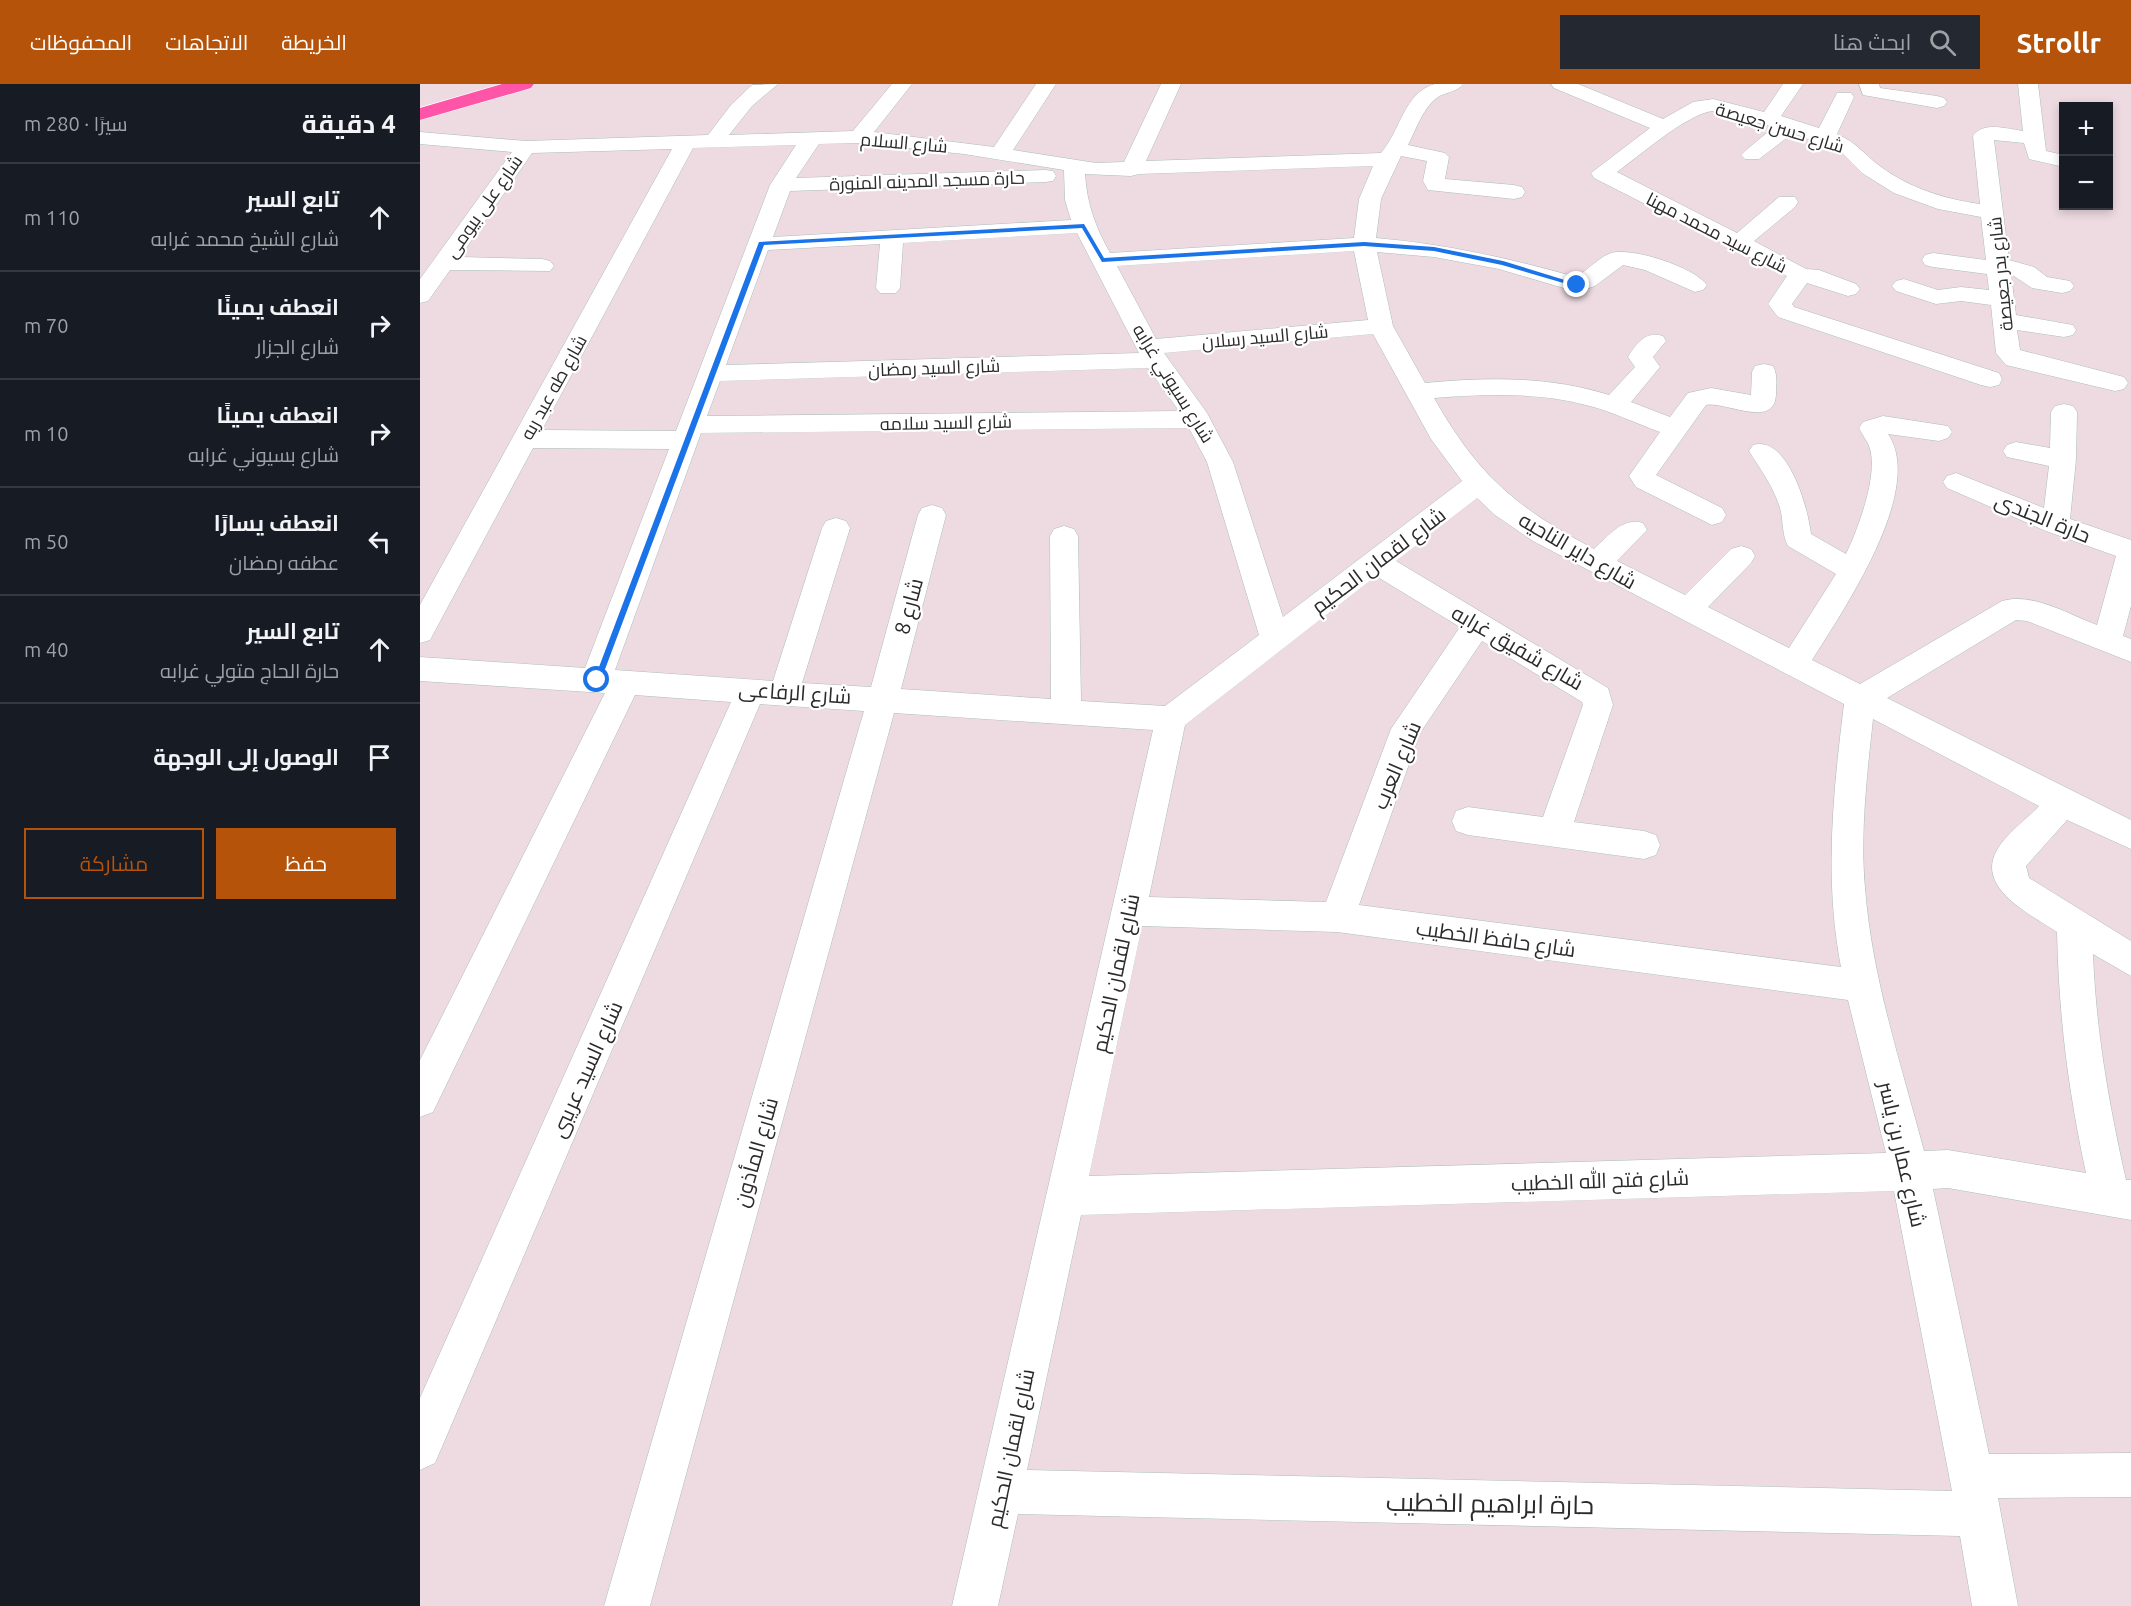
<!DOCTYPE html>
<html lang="ar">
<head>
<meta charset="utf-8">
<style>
  body { margin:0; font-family:Ubuntu,Cairo,sans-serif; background:#242831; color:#f1f3f6; direction:rtl }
  .controls { position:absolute; right:18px; top:18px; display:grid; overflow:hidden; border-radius:0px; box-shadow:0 3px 9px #0003 }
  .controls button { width:54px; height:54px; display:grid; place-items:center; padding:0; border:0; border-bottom:2px solid #363941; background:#171b24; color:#f1f3f6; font:30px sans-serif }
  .stop { position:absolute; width:18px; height:18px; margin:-14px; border:4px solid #1a73e8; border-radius:50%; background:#fff }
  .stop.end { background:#1a73e8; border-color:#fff; box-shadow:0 2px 6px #0008 }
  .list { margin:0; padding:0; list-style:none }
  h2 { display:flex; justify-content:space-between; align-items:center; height:78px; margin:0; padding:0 24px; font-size:26px }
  h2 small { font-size:20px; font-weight:400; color:#9ea1a6 }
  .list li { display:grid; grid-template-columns:39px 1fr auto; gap:18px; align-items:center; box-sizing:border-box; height:108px; padding:0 24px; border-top:2px solid #363941 }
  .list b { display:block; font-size:22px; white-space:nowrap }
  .list p { margin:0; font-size:20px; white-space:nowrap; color:#9ea1a6 }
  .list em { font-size:20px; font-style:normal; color:#9ea1a6 }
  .actions { display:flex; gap:12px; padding:18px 24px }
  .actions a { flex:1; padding:14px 0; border:2px solid #b45309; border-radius:0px; text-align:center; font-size:21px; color:#b45309 }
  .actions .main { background:#b45309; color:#fff }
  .icon { flex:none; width:33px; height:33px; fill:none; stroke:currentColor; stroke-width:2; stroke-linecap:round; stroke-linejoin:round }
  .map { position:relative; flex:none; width:1711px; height:1522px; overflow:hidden; direction:ltr }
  header { display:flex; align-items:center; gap:36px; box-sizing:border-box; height:84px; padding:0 30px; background:#b45309; color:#fff }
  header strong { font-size:28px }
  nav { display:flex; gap:33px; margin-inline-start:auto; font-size:21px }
  .search { width:420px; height:54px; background:#242831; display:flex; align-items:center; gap:15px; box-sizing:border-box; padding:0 21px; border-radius:0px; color:#9ea1a6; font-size:22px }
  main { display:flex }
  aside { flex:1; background:#171b24 }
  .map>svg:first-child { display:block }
</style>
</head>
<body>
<header>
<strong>Strollr</strong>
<div class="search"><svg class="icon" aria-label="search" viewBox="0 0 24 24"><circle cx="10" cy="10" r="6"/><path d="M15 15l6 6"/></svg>ابحث هنا</div>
<nav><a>الخريطة</a><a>الاتجاهات</a><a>المحفوظات</a></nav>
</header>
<main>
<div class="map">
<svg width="1711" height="1522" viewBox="0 0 1711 1522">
  <rect width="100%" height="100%" fill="#eedbe2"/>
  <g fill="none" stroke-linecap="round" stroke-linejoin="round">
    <g stroke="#acbcbb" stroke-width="1">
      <g id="street">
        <path d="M358,0l-26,22 -23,29 124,-4 39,-47h20l-38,48 120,15 42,-63h20l-43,66 83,13 28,-1 37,-78h20l-35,77 235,-8c19,-21 23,-61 54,-69 8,0 19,0 28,0 -6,8 -17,8 -25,13 -15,10 -22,33 -30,48l37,8 4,4 -4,22 69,6 8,2 3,5 -3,5 -8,2 -86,-9 -5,-9 4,-20 -26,-5 -20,43 -5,39c69,6 133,20 200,39 12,-7 22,-19 35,-24 21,-6 83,14 96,32l-4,5 -8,2 -50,-22 -22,-5 -28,21 -18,6 -78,-23 -65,-12 -57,-5 16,74 32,57c62,-6 124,-7 184,12l26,-28 -7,-10c9,-14 17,-26 35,-21l3,5 -13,16 7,10 -29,35 39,15 18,-24 23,-5 40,7 1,-23 3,-6 9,-2 9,2c5,9 3,19 3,28 -1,36 -51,7 -70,11l-50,70 66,33 4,7 -4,7 -10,3 -76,-38 -7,-11 31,-44c-25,-9 -49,-21 -74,-27 -49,-13 -102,-11 -152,-7 44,78 83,110 160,151 15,-13 28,-32 49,-26l4,7 -30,31 68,34 46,-46 10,-3 10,3 4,7 -4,7 -43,44 81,41 47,-74 -48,-28c-7,-13 -4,-28 -9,-41 -7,-21 -19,-36 -30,-54l4,-6c35,-10 55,63 58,89l35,20c12,-25 32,-78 24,-105 -2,-8 -8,-14 -11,-21l4,-6 20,-6 65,10 4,6 -4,6 -9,3 -51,-7c38,56 -46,178 -76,226l48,24 142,-83c30,-9 66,13 95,24l19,-69 -70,-25 -99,-43 -4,-6 4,-6 9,-3 88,35 5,-42 -42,-9 -4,-6 4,-6 9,-3 34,6 1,-36 4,-6 9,-2 9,2 4,6 -1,47 -6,60 61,21v66l-8,30 8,3v23l-104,-41 -11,-1 -129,78 244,122v29l-64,-29 -41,46 3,12 102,63v35l-38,-22c3,77 16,151 33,226h5v40l-183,-32 -15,1 56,265 142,-1v44l-133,1 20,108h-46l-12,-70 -942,-22 -20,92h-46l201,-876 -259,-17 -244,893h-46l260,-895 -104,-7 -325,759 -15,7v-72l311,-696 -96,-7 -202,417 -13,5v-57l185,-367 -185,-12v-24l165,11 84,-219 -136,-1 -103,192 -10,3v-38l252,-456 -140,4 -72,104 82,2 8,2 4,5 -4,5 -100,-1 -22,31 -8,2v-24l92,-127 -92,-8v-12l106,9 182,-6 23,-30 21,-20zM439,59l105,11 100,16 1,30 6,20 -298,17 17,-46 255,-9 8,-1 3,-5 -3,-5 -8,-1 -249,8 23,-34zM376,61l-26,40 -94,246 -134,-1 151,-282zM953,82l-14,33 -5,39 -244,15c-15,-27 -23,-49 -25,-79l46,2 8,-2zM657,149l62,120 -413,12 42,-115 112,-6 -4,44 4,5h16l4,-5 3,-45zM934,167l14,69 -212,19 -39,-73zM953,250l58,105 31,42 -179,136 -50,-155 -26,-49 -43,-60zM728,284l31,43 -472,5 13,-35zM769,344l18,34 52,173 -94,71 -84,-5 -3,-165 -4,-7 -10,-3 -10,3 -4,7 1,163 -150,-10 45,-174 -4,-7 -10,-3 -10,3 -4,7 -47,172 -69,-4 48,-155 -4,-7 -10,-3 -10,3 -4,7 -49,153 -158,-11 86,-237zM1057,414l18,17 38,26 311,163c-11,89 -20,175 -3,263l-482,-62 61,-172 62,-92 100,61 1,3 -40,112 -75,-10 -12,4 -4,10 4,10 12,4 176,24 12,-4 4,-10 -4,-10 -12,-4 -70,-9 39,-117 -5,-17 -212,-127zM956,492l84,51 -69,102 -65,173 -177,-5 36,-172zM1453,635l166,87c-13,14 -33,28 -42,44 -22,39 35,65 60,82 2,85 11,157 29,241l-138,-23 -24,1c-23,-87 -52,-173 -59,-263 -5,-56 2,-113 8,-169zM722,842l195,6 511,68 38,153 -797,23zM1474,1107l58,300 -925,-21 54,-255z"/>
        <path d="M1131,0h27l85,35 30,-17 20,-3 51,13 19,-28h20l-22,32 38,12 18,-35h14l3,4 -17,37c22,10 26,20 44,33 29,21 63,32 99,37l-7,-68c10,-15 34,-7 50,-5l-5,-47h20l8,67 18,4v12l-35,-8 -5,-16 -30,-3 15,120 25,7 13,10 23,4 4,5 -4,5 -8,2 -30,-5 -21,-14 5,41 57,10 3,5 -3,5 -9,2 -47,-7 3,20 104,27 4,6 -4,6 -9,2 -109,-26 -10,-12 -5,-48 -30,-4 -25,3 -40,-13 -4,-5 4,-5 8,-2 34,11 23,-3 28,3 -2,-16 -54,-7 -8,-2 -3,-5 3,-5 8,-2 53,7 -5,-43 -43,-8 -44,-16 -32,-20 -21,-21 -48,-19 -34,26h-14l-4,-4 4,-4 29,-24 -61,-16c-25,2 -74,45 -96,61l120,61 42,-36h16l3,5 -3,5 -41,34 52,28 13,1 37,14 4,5 -4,5 -8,2 -41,-13 -15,21 2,3 205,66 3,6 -3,6 -9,2 -9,-2 -203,-68 -10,-13 19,-28 -193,-98 -3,-5 59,-45 -96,-40z"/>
        <path d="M1439,0h20l1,4 57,8 7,2 3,4 -3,4 -7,2 -74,-13z"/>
      </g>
    </g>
    <g stroke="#fff" stroke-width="1">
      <path id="highway" d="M82,0h32l-3,4 -111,32v-12z"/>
    </g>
    <use href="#street" fill="#fff" fill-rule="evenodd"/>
    <use href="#highway" fill="#ff55a9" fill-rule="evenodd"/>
  </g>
  <path fill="#1a73e8" d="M664,140l20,34 260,-16 70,5 69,14 78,24 -4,2 -75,-22 -68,-14 -70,-5 -262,16 -20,-34 -318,17 -163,435 -8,3 166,-441z"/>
  <g text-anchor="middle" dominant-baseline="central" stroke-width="4.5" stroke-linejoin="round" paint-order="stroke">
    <g font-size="18" fill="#2b2b2b" stroke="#fff">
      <text transform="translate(1360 43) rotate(17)">شارع حسن جعيصة</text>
      <text transform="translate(484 58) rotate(5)">شارع السلام</text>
      <text transform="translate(507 96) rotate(-2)">حارة مسجد المدينه المنورة</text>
      <text transform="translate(63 122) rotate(-55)">شارع على بيومى</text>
      <text transform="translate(1297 148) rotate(27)">شارع سيد محمد مهنا</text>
      <text transform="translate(1580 190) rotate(-96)">شارع بدر جعيصة</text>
      <text transform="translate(845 252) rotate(-5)">شارع السيد رسلان</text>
      <text transform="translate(514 283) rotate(-2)">شارع السيد رمضان</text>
      <text transform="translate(754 299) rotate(58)">شارع بسيوني غرابه</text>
      <text transform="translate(133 303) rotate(-61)">شارع طه عبد ربه</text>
      <text transform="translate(526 338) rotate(-1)">شارع السيد سلامه</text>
    </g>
    <g font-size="21" fill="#2b2b2b" stroke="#fff">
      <text transform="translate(1623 433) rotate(22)">حارة الجندى</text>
      <text transform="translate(1158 466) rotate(30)">شارع داير الناحيه</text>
      <text transform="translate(958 476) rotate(-37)">شارع لقمان الحكيم</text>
      <text transform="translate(488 522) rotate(-75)">شارع 8</text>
      <text transform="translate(1098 563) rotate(30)">شارع شفيق غرابه</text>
      <text transform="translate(375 608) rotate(4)">شارع الرفاعى</text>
      <text transform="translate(976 681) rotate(-67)">شارع العرب</text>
      <text transform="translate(1076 854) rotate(8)">شارع حافظ الخطيب</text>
      <text transform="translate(695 889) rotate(-78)">شارع لقمان الحكيم</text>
      <text transform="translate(166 985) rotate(-66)">شارع السيد عريبى</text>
      <text transform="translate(335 1068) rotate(-74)">شارع المأذون</text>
      <text transform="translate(1483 1070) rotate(77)">شارع عمار بن ياسر</text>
      <text transform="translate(1180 1096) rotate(-2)">شارع فتح الله الخطيب</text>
      <text transform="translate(590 1364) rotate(-78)">شارع لقمان الحكيم</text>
    </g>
    <g font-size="26" fill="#2b2b2b" stroke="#fff">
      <text transform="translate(1070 1419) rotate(1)">حارة ابراهيم الخطيب</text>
    </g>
  </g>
</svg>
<div class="controls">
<button>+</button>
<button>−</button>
</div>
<div class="stop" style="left:177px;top:596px"></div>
<div class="stop end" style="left:1157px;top:201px"></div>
</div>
<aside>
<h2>4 دقيقة<small>سيرًا · 280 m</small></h2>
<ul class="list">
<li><svg class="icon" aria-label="ahead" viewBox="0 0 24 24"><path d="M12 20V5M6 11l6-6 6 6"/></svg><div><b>تابع السير</b><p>شارع الشيخ محمد غرابه</p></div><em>110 m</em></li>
<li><svg class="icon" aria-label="right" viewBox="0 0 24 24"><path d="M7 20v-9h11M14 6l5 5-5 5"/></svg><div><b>انعطف يمينًا</b><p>شارع الجزار</p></div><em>70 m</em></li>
<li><svg class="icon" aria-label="right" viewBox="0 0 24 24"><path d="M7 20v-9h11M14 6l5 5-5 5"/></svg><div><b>انعطف يمينًا</b><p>شارع بسيوني غرابه</p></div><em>10 m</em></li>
<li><svg class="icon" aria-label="left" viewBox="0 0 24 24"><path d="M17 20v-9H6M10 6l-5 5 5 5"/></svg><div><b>انعطف يسارًا</b><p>عطفه رمضان</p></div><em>50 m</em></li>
<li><svg class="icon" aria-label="ahead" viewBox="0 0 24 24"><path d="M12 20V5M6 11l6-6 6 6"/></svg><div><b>تابع السير</b><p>حارة الحاج متولي غرابه</p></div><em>40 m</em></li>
<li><svg class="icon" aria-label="arrive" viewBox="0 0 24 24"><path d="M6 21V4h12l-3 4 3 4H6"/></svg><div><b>الوصول إلى الوجهة</b></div></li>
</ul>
<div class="actions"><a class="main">حفظ</a><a>مشاركة</a></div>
</aside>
</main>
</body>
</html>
